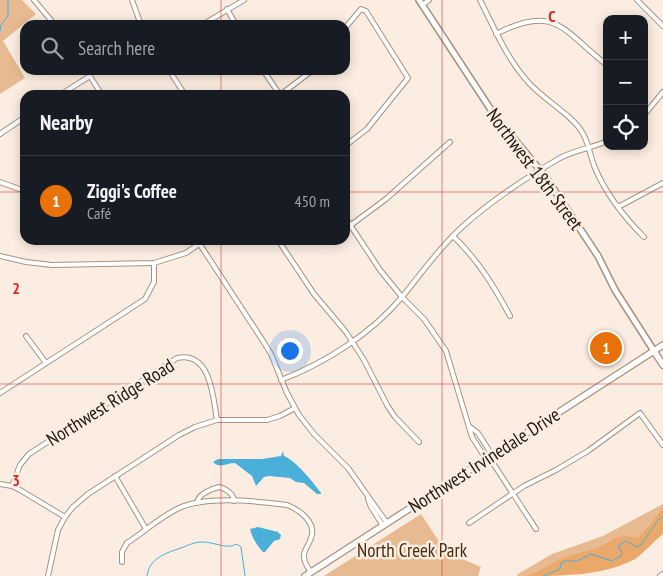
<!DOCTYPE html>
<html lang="en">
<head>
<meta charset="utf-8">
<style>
  body { margin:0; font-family:"PT Sans Narrow",sans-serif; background:#242831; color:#f1f3f6 }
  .controls { position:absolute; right:15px; top:15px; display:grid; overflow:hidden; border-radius:10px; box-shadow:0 2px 12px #0003 }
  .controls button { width:45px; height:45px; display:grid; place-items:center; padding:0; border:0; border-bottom:1px solid #363941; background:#171b24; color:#f1f3f6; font:25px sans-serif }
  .you { position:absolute; left:289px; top:350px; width:18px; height:18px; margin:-12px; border:4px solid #fff; border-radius:50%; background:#1a73e8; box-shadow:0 0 0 8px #1a73e833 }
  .badge { display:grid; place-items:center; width:32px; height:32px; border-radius:50%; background:#d93025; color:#fff; font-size:16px; font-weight:700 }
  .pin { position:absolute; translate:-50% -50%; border:2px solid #fff; box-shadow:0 1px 5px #0006 }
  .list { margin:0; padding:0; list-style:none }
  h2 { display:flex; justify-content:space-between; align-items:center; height:65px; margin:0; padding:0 20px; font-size:21px }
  h2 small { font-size:16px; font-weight:400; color:#9ea1a6 }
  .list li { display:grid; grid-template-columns:32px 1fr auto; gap:15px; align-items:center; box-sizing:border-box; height:90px; padding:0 20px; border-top:1px solid #363941 }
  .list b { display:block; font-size:19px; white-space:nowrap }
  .list p { margin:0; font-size:16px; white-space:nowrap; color:#9ea1a6 }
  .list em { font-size:16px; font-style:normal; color:#9ea1a6 }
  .icon { flex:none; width:28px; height:28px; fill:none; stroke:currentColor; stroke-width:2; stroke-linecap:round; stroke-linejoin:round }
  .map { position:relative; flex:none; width:663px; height:576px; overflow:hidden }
  .search { position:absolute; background:#171b24; box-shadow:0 2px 12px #0003; left:20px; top:20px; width:330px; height:55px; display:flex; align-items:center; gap:12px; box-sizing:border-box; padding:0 18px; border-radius:15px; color:#9ea1a6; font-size:19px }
  .panel { position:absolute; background:#171b24; box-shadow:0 2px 12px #0003; left:20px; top:90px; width:330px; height:155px; border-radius:15px }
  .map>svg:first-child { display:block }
</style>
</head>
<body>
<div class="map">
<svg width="663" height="576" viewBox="0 0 663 576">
  <rect width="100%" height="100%" fill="#fbede1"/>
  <g fill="#e7ba91">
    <path d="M0,0h22l14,14 -33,27 22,37 -25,16z"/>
    <path d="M663,504v18l-17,13 -108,41h-21l1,-2 34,-20 51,-18z"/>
    <path d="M421,514l25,38 35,15 -3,9h-154z"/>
  </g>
  <path fill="#eaa96a" d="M663,509v25c-10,8 -18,18 -28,25 -31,17 -74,17 -109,17l13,-5 23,-13 36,-10 18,-10 10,-2 11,2c11,-7 16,-20 26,-29z"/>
  <g fill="#4ab0d9">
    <path d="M283,451l1,5c12,5 29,26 37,37v1h-4l-13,-11 -8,-1 -6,-4 -21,-2 -5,1 -8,9 -4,-10 -17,-13c-9,0 -15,6 -22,-1l5,-3h44l19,-3z"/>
    <path d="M258,527l20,5 3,3 -1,4 -6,2 -9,11h-2c-6,-7 -11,-14 -13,-23z"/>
  </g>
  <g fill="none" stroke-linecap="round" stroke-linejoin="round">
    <g stroke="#4ab0d9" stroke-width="1">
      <path d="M0,31l1,-6 7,-9v-16"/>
      <path d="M147,576c2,-18 19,-23 34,-28 8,-3 13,-6 22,-6 12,0 23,8 34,2l4,3 4,29"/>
      <path d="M543,576l17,-7 1,-6 4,-2h12l14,-7 21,7 9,-5 1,-3 -4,-7 8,-5 11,6 4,-2 17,-25 5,-4"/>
    </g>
    <g stroke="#a8927f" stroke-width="6">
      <g id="minor">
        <path d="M34,0l21,25"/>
        <path d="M132,0l9,25"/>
        <path d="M480,0c15,29 26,58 49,83 14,16 43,32 53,49 7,11 8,24 13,36 11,26 29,49 49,69"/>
        <path d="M637,0l26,26"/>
        <path d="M422,5l7,-5"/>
        <path d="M227,9l9,16"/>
        <path d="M202,25l42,-25"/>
        <path d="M345,28l16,-19 5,2 42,67 -41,51 -22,17"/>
        <path d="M496,34c60,-31 67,-3 111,31"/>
        <path d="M86,70l16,25"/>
        <path d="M169,70l16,25"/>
        <path d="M263,70l17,25 33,-25"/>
        <path d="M60,95l30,-19"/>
        <path d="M644,115l19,-23"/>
        <path d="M0,134l25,-17"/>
        <path d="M0,182l25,9"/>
        <path d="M618,207l45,-24"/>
        <path d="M345,217l35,53 22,27 22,22 22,32 26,86 14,22"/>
        <path d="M351,225l35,-26 64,-57"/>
        <path d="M453,236c25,24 41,50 57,80"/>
        <path d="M197,240l66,101 8,13 16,39 12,22 15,19 34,34 39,55"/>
        <path d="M278,240l36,54 32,38 18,28 23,45 8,12 24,25"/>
        <path d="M0,256l26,6 26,3 102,-2 32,-10 13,-9"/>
        <path d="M26,336l20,27"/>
        <path d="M281,380c44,-17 90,-46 121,-83 19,-23 36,-48 59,-69 27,-25 68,-52 99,-70 15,-8 32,-10 47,-17"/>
        <path d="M0,393l145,-94 9,-17v-19"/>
        <path d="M470,427l8,6 14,22"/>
        <path d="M489,457l47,72"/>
        <path d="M115,476l31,53"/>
        <path d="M0,484l12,2 8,4 45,27"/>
        <path d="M12,486l8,-21 9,-11 148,-96c34,-7 36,39 40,62"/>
        <path d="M368,499l3,8 12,19"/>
        <path d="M197,503c1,-9 14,-14 22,-16 6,1 15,7 15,14"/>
        <path d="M469,523l55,-37 32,-16 32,-19 52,-38 23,32"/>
        <path d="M122,562v-10l5,-9c17,-11 33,-26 52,-35 27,-12 79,-7 108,-3 13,5 30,18 24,33 -2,7 -8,13 -7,19 0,6 4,11 7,15"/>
        <path d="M48,576l10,-46 7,-13 8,-10 15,-13 91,-59 16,-8 22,-7h50l13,-4 15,-8"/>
        <path d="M660,576l3,-2"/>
      </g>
    </g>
    <g stroke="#a8927f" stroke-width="8">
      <path id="tertiary" d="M419,0l76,116 50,60 53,80 17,34 39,61"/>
    </g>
    <g stroke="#a8927f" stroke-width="8">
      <g id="secondary">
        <path d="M654,351l9,14"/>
        <path d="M305,576l358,-231"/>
      </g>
    </g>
    <use href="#minor" stroke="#fff" stroke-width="4"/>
    <use href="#tertiary" stroke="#fff" stroke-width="5"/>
    <use href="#secondary" stroke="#fff" stroke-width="5.5"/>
  </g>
  <path fill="none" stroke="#d62828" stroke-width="1" stroke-opacity="0.55" d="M221,0v25M442,0v576M221,70v25M0,192h25M345,192h318M221,240v336M0,384h663"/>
  <g text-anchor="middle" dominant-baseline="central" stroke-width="5" stroke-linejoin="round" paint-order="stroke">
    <g font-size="19" fill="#201811" stroke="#fbede1">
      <text transform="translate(535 169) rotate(53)">Northwest 18th Street</text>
      <text transform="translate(110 402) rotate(-32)">Northwest Ridge Road</text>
      <text transform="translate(484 460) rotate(-33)">Northwest Irvinedale Drive</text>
    </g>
    <g font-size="19" fill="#472d11" stroke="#fbede1">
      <text x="412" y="550">North Creek Park</text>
    </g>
  </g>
  <g font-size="16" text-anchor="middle" font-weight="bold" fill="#d62828" stroke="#fbede1" stroke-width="5" stroke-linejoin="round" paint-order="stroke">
    <text x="552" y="22">C</text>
    <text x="16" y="294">2</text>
    <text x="16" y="486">3</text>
  </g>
</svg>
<div class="controls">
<button>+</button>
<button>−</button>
<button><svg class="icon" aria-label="locate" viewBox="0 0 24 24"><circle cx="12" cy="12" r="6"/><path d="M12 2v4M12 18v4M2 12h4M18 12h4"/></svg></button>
</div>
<div class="you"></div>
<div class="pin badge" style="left:606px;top:348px;background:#e8710a">1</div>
<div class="search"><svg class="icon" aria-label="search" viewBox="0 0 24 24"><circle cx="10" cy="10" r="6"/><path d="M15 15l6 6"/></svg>Search here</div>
<section class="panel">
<h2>Nearby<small></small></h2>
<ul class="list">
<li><span class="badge" style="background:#e8710a">1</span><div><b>Ziggi's Coffee</b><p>Café</p></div><em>450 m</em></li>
</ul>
</section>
</div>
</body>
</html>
